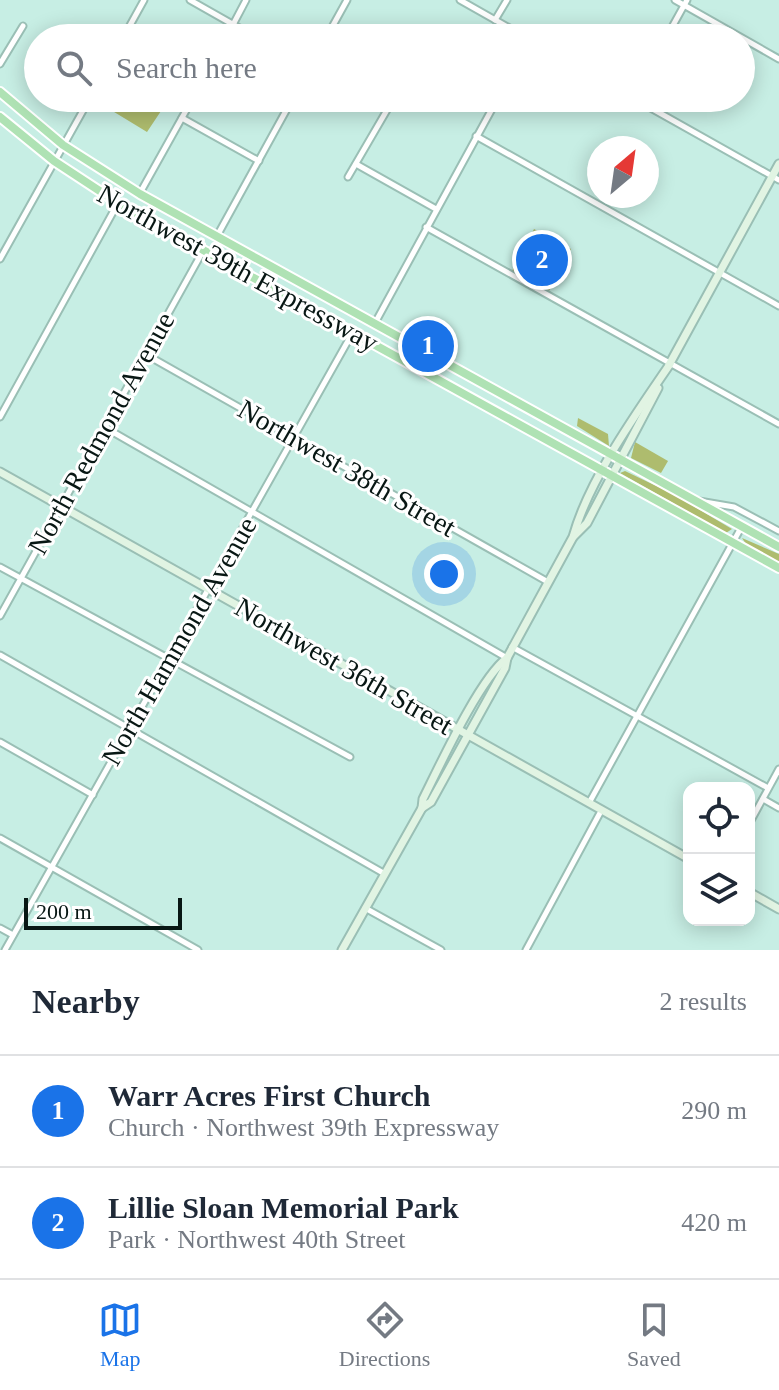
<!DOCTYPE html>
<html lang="en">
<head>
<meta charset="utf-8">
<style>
  body { margin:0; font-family:"Times New Roman",serif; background:#f2f2f3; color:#1f2937 }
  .controls { position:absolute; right:24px; bottom:24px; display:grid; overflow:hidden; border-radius:16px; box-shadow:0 4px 20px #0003 }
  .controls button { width:72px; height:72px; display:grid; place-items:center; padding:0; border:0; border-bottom:2px solid #e0e1e3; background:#fff; color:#1f2937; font:40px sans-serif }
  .compass { position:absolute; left:587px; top:136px; width:72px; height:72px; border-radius:50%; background:#fff; box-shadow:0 4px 20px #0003; rotate:29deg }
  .scale { position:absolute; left:24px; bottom:20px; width:158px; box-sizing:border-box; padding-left:8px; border:4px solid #081714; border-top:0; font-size:22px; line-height:28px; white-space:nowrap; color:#081714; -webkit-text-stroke:6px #fff; paint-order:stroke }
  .you { position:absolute; left:444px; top:574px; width:28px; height:28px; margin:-20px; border:6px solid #fff; border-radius:50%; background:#1a73e8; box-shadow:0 0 0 12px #1a73e833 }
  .badge { display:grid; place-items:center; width:52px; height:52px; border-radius:50%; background:#1a73e8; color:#fff; font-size:26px; font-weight:700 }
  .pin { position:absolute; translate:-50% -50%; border:4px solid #fff; box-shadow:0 2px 8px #0006 }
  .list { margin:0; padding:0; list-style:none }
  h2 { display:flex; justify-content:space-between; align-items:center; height:104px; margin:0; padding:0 32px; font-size:34px }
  h2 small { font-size:26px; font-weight:400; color:#747a83 }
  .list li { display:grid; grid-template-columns:52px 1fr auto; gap:24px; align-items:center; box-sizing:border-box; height:112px; padding:0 32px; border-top:2px solid #e0e1e3 }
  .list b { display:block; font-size:30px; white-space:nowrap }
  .list p { margin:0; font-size:26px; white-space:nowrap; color:#747a83 }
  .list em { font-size:26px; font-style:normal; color:#747a83 }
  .icon { flex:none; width:44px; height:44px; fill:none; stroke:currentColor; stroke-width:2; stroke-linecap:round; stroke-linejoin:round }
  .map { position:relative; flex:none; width:779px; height:950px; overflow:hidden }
  .search { position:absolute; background:#fff; box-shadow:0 4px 20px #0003; left:24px; right:24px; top:24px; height:88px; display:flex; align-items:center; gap:20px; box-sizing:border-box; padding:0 28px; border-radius:44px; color:#747a83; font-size:30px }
  .sheet { height:328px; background:#fff }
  nav { display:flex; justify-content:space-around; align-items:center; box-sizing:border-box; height:112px; border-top:2px solid #e0e1e3; background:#fff; font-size:22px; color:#747a83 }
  nav a { display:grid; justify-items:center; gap:4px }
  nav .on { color:#1a73e8 }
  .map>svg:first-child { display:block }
</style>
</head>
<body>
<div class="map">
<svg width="779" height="950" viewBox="0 0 779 950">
  <rect width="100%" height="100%" fill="#c7eee4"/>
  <g fill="#aebc6e">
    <path d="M101,98h44l-6,10 6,4 8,-14 14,4 -20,30 -46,-28z"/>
    <path d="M534,229l37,20 -22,42 -37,-20z"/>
    <path d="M578,418l30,16 1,12 -32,-20z"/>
    <path d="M635,442l33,19 -7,12 -30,-15z"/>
    <path d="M625,471l48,23 59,35 -6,4 -106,-60z"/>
    <path d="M742,538l37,16v8l-33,-18z"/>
  </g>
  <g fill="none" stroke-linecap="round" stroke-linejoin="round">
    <g stroke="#9abfb5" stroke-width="9">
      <g id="minor">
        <path d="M190,0l67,38"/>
        <path d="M460,0l67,38"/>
        <path d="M675,0l104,59"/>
        <path d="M495,20l12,-20"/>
        <path d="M123,38l21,-38"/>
        <path d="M226,38l20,-38"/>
        <path d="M326,38l21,-38"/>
        <path d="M666,38l21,-38"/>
        <path d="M0,64l23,-38"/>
        <path d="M365,98l21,12"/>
        <path d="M633,98l146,82"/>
        <path d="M182,118l77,43"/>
        <path d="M476,136l303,170"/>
        <path d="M356,164l80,45"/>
        <path d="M348,177l46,-79"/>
        <path d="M140,193l53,-95"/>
        <path d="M426,227l353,197"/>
        <path d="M217,236l76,-138"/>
        <path d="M0,259l90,-161"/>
        <path d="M375,323l123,-225"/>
        <path d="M145,354l403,228"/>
        <path d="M0,417l118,-214"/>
        <path d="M104,427l403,231"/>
        <path d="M699,501l35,6 45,24"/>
        <path d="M0,567l350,190"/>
        <path d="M0,616l203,-365"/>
        <path d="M512,647l256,141"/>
        <path d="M0,655l385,219"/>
        <path d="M0,742l93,53"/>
        <path d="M763,799l16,9"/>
        <path d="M589,803l153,-277"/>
        <path d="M749,824l30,-55"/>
        <path d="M0,838l198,112"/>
        <path d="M365,908l76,42"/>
        <path d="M0,928l13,7"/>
        <path d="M5,950l348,-618"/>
        <path d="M526,950l75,-139"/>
      </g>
    </g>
    <g stroke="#9abfb5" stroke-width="11">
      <g id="secondary">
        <path d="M669,365l110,-201"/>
        <path d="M0,472l689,387"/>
        <path d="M574,536l13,-13 71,-135"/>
        <path d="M422,808l9,-6 74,-134 2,-10 66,-121c16,-58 63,-123 97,-173"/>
        <path d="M749,892l30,17"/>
        <path d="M342,950l80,-142 1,-9c17,-34 57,-121 84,-141"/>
      </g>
    </g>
    <g stroke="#fff" stroke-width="12">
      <g id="trunk">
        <path d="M0,92l63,53 77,49 639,353"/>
        <path d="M0,117l54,44 64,42 661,365"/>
      </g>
    </g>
    <use href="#minor" stroke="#fff" stroke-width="5"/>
    <use href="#secondary" stroke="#e1f4e3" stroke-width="7"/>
    <use href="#trunk" stroke="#afe2b4" stroke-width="8"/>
  </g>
  <g text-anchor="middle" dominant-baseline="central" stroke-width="6" stroke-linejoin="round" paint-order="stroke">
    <g font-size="28" fill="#081714" stroke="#fff">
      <text transform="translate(238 268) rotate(29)">Northwest 39th Expressway</text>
      <text transform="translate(101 433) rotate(-61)">North Redmond Avenue</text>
      <text transform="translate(347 468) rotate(30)">Northwest 38th Street</text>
      <text transform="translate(179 641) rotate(-60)">North Hammond Avenue</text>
      <text transform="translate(344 666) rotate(30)">Northwest 36th Street</text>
    </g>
  </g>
</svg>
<div class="controls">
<button><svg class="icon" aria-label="locate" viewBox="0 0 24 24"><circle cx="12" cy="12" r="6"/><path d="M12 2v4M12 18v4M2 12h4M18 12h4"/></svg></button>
<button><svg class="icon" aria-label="layers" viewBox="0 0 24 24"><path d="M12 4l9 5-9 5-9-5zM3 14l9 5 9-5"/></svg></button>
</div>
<svg class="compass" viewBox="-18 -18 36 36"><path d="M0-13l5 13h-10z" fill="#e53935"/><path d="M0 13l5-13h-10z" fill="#747a83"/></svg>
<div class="scale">200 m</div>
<div class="you"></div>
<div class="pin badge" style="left:428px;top:346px">1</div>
<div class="pin badge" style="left:542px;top:260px">2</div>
<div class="search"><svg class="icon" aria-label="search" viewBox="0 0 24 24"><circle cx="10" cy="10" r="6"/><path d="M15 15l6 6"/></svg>Search here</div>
</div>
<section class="sheet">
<h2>Nearby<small>2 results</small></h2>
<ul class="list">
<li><span class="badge">1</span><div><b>Warr Acres First Church</b><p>Church · Northwest 39th Expressway</p></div><em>290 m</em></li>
<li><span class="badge">2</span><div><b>Lillie Sloan Memorial Park</b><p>Park · Northwest 40th Street</p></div><em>420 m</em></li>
</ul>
</section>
<nav>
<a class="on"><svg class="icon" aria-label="map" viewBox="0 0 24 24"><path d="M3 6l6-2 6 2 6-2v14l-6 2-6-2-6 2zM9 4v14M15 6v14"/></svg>Map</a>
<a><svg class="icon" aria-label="directions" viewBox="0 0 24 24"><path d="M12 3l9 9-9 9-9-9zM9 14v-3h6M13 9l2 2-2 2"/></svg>Directions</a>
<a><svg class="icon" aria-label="saved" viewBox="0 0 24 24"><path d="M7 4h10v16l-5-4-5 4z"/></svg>Saved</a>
</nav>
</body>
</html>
